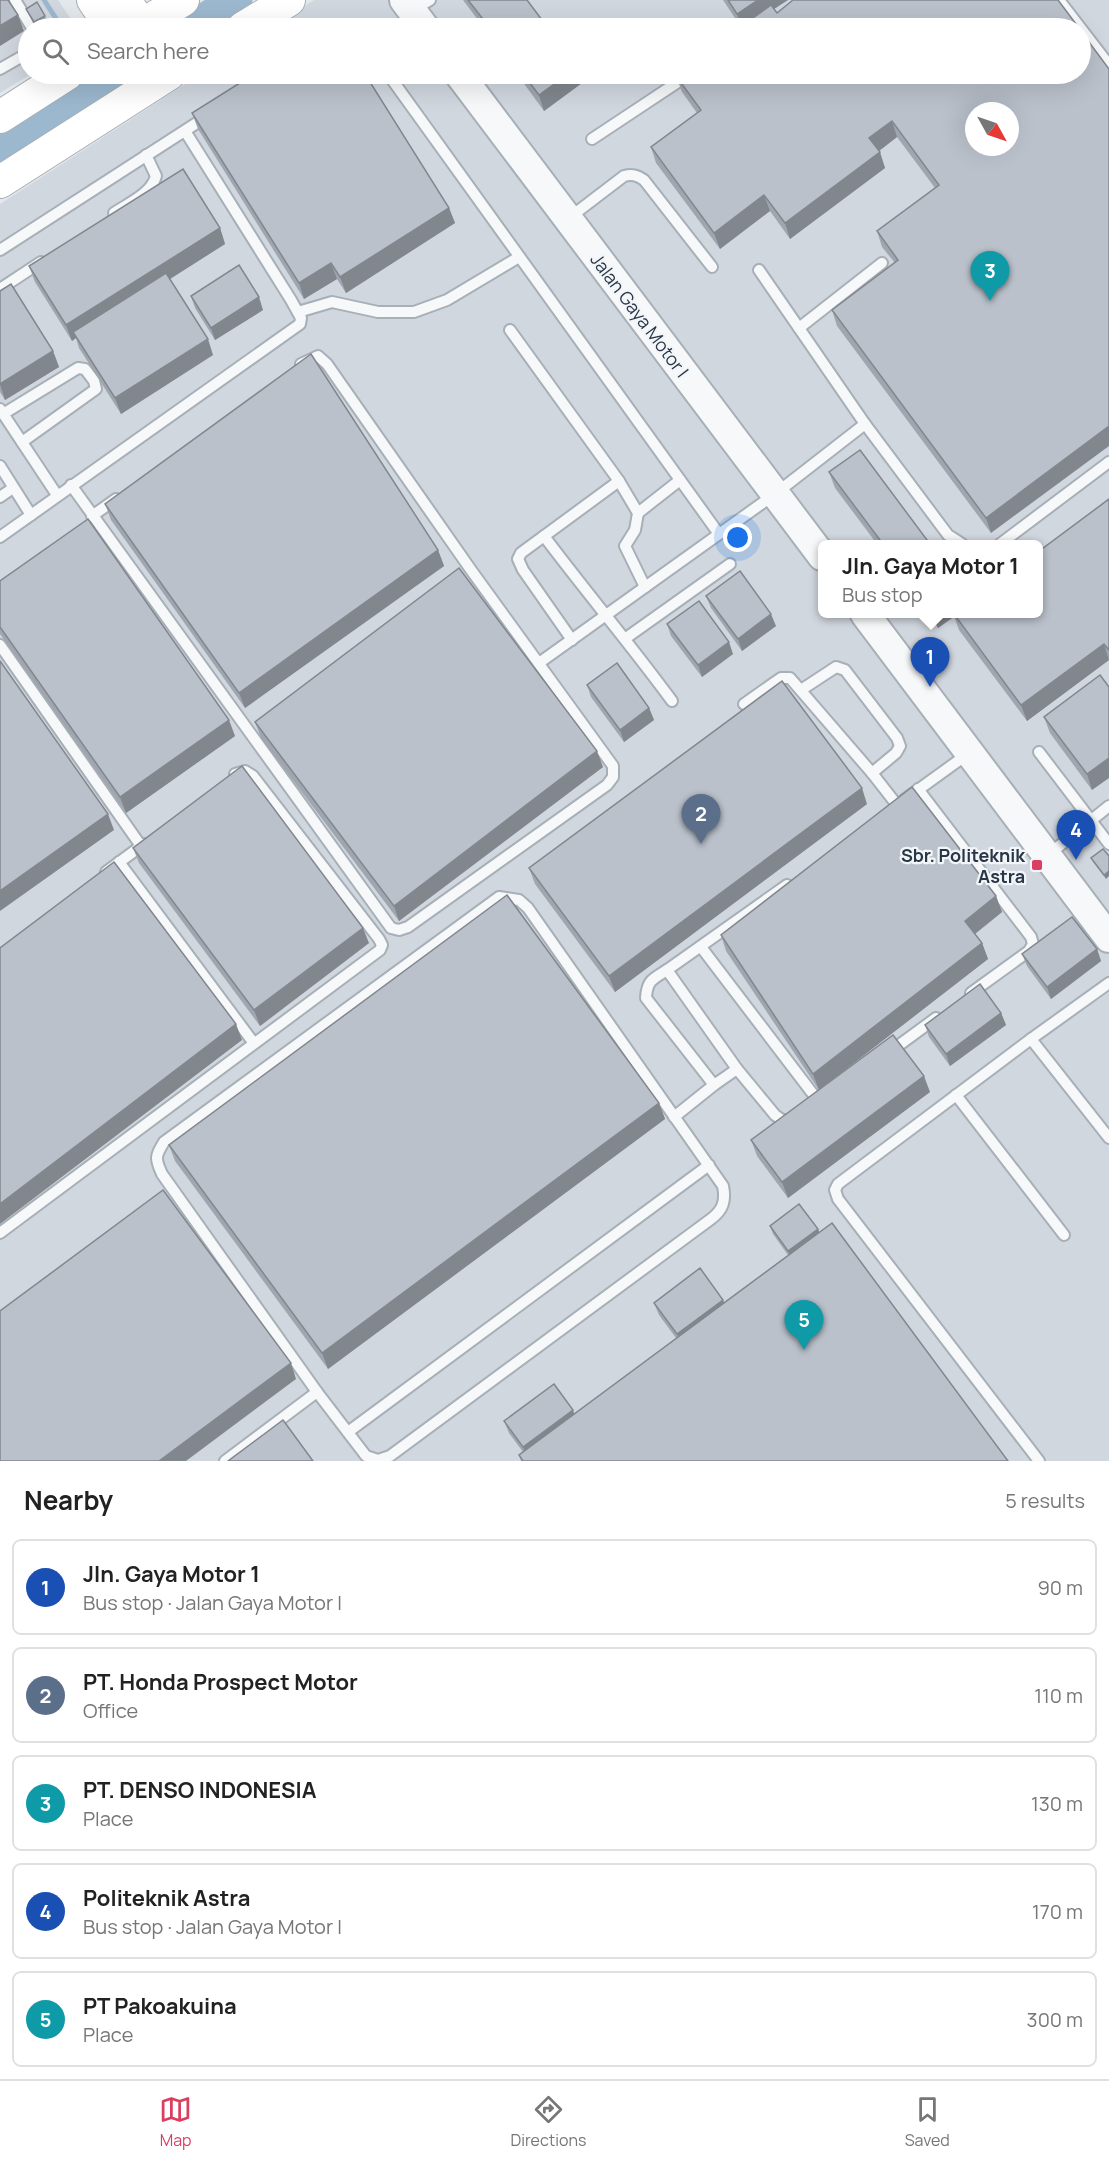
<!DOCTYPE html>
<html lang="en">
<head>
<meta charset="utf-8">
<style>
  body { margin:0; font-family:Manrope,sans-serif; background:#f6f6f6; color:#222 }
  .compass { position:absolute; left:965px; top:102px; width:54px; height:54px; border-radius:50%; background:#fff; box-shadow:0 6px 24px #0002; rotate:130deg }
  .you { position:absolute; left:738px; top:538px; width:21px; height:21px; margin:-15px; border:4px solid #fff; border-radius:50%; background:#1a73e8; box-shadow:0 0 0 9px #1a73e833 }
  .badge { display:grid; place-items:center; width:39px; height:39px; border-radius:50%; background:#da3f62; color:#fff; font-size:20px; font-weight:700 }
  .pin { position:absolute; translate:-50% -50px; filter:drop-shadow(0 2px 3px #0008) }
  .pin::after { content:''; position:absolute; top:32px; width:21px; height:18px; background:inherit; clip-path:polygon(0 0,100% 0,50% 100%) }
  .popup { position:absolute; left:818px; top:540px; width:225px; height:78px; box-sizing:border-box; display:grid; place-content:center; border-radius:9px; background:#fff; filter:drop-shadow(0 2px 4px #0005); font-size:20px; white-space:nowrap; color:#767676 }
  .popup b { font-size:22px; color:#222 }
  .popup::after { content:''; position:absolute; left:50%; top:100%; margin-left:-12px; border:12px solid transparent; border-top-color:#fff }
  .list { margin:0; padding:0; list-style:none }
  h2 { display:flex; justify-content:space-between; align-items:center; height:78px; margin:0; padding:0 24px; font-size:26px }
  h2 small { font-size:20px; font-weight:400; color:#767676 }
  .list li { display:grid; grid-template-columns:39px 1fr auto; gap:18px; align-items:center; box-sizing:border-box; height:96px; margin:0 12px 12px; padding:0 12px; border:2px solid #e0e0e0; border-radius:9px }
  .list b { display:block; font-size:22px; white-space:nowrap }
  .list p { margin:0; font-size:20px; white-space:nowrap; color:#767676 }
  .list em { font-size:20px; font-style:normal; color:#767676 }
  .icon { flex:none; width:33px; height:33px; fill:none; stroke:currentColor; stroke-width:2; stroke-linecap:round; stroke-linejoin:round }
  .map { position:relative; flex:none; width:1109px; height:1461px; overflow:hidden }
  .search { position:absolute; background:#fff; box-shadow:0 6px 24px #0002; left:18px; right:18px; top:18px; height:66px; display:flex; align-items:center; gap:15px; box-sizing:border-box; padding:0 21px; border-radius:33px; color:#767676; font-size:22px }
  .sheet { height:618px; background:#fff }
  nav { display:flex; justify-content:space-around; align-items:center; box-sizing:border-box; height:84px; border-top:2px solid #e0e0e0; background:#fff; font-size:16px; color:#767676 }
  nav a { display:grid; justify-items:center; gap:3px }
  nav .on { color:#da3f62 }
  .map>svg:first-child { display:block }
</style>
</head>
<body>
<div class="map">
<svg width="1109" height="1461" viewBox="0 0 1109 1461">
  <rect width="100%" height="100%" fill="#e3e8ec"/>
  <g fill="#d1d7df" fill-rule="evenodd">
    <path d="M0,0h58l19,28h-49v46h3l-31,19z"/>
    <path d="M314,0h795v1461h-1109v-1257l201,-130h879v-46h-810zM974,111h36v36h-36zM822,544h216v70h-216z"/>
  </g>
  <g fill="none" stroke-linecap="round" stroke-linejoin="round">
    <g stroke="#9cb8cf" stroke-width="5">
      <path d="M44,0l18,28"/>
      <path d="M91,74l9,14"/>
    </g>
    <g stroke="#9cb8cf" stroke-width="33">
      <path d="M191,28l45,-28"/>
      <path d="M0,152l122,-78"/>
    </g>
    <g stroke="#a7afb7" stroke-width="14">
      <g id="service">
        <path d="M15,0l17,28"/>
        <path d="M1059,0l50,65"/>
        <path d="M412,11l18,-11"/>
        <path d="M338,28l4,-3 14,3"/>
        <path d="M0,69l28,-16"/>
        <path d="M388,74l331,460"/>
        <path d="M592,139l98,-65"/>
        <path d="M114,213c15,-10 37,-19 42,-37l-10,-21"/>
        <path d="M569,218l55,-42c8,-2 13,-1 20,4l68,87"/>
        <path d="M0,250l206,-133"/>
        <path d="M759,270l106,154"/>
        <path d="M0,289l41,-27"/>
        <path d="M298,312l34,-10 46,10h36l33,-12 72,-43"/>
        <path d="M799,328l83,-65"/>
        <path d="M510,330l109,151 19,32 -3,17 -10,16 20,41"/>
        <path d="M0,409l57,86"/>
        <path d="M3,414l75,-46 7,1 9,12 2,8 -74,53"/>
        <path d="M0,466l31,49"/>
        <path d="M71,485l320,443 8,2 9,-3 199,-142 6,-8v-11l-142,-196 -144,-206 -9,-8 -17,8"/>
        <path d="M0,497l13,-9"/>
        <path d="M638,513l42,-33"/>
        <path d="M92,516l24,-17"/>
        <path d="M544,536c42,56 87,109 128,165"/>
        <path d="M0,537l300,-213 1,-6 -10,-18 -106,-169"/>
        <path d="M1000,544l109,-82"/>
        <path d="M626,638l104,-74"/>
        <path d="M572,640l-49,-70 -5,-11 3,-6 98,-72"/>
        <path d="M0,645l141,201"/>
        <path d="M539,663l236,-169 90,-70 83,111 14,9"/>
        <path d="M801,690l35,-23 9,3 52,68 3,8 -4,7 -24,20"/>
        <path d="M744,704l37,-26h9l82,95 25,32"/>
        <path d="M1039,752l70,92"/>
        <path d="M918,789l113,148 2,7 -4,7 -58,42"/>
        <path d="M904,800l65,-47"/>
        <path d="M1048,855l61,-49"/>
        <path d="M119,862l134,180"/>
        <path d="M106,872l38,-28"/>
        <path d="M787,885l-120,85 70,99 38,46 7,5h10"/>
        <path d="M499,897l20,3 9,8 195,278c3,15 0,24 -12,33l-321,237 -12,4 -12,-4 -49,-64 -155,-218c-7,-15 -7,-18 2,-32z"/>
        <path d="M701,947l118,155"/>
        <path d="M667,970c-14,9 -20,10 -21,28l68,87 23,-16"/>
        <path d="M1031,1039l78,-56"/>
        <path d="M891,1051l45,-33"/>
        <path d="M956,1095l108,140"/>
        <path d="M674,1117l40,-32"/>
        <path d="M0,1233l380,-283 2,-5 -3,-6 -126,-163 -8,-5 -10,3"/>
        <path d="M348,1432l361,-267"/>
        <path d="M225,1461l92,-69"/>
        <path d="M1039,1461l-201,-262 -3,-9 3,-6 193,-145 78,99"/>
      </g>
    </g>
    <g stroke="#a7afb7" stroke-width="32">
      <g id="tertiary">
        <path d="M404,0l21,28"/>
        <path d="M459,74l363,482"/>
        <path d="M865,614l244,324"/>
      </g>
    </g>
    <g stroke="#a7afb7" stroke-width="34">
      <g id="secondary">
        <path d="M93,0l19,28"/>
        <path d="M125,0l18,28"/>
        <path d="M137,28l46,-28"/>
        <path d="M243,28l46,-28"/>
        <path d="M0,117l67,-43"/>
        <path d="M0,182l169,-108"/>
      </g>
    </g>
    <use href="#service" stroke="#f7f8fa" stroke-width="10"/>
    <use href="#tertiary" stroke="#f7f8fa" stroke-width="28"/>
    <use href="#secondary" stroke="#fff" stroke-width="32"/>
  </g>
  <g fill="#a0a6af">
    <path d="M463,0h64l21,28h-64z"/>
    <path d="M723,0h65l-14,9 3,4 281,-13 -317,27z"/>
    <path d="M26,9l19,7 2,4 -12,7z"/>
    <path d="M517,74h62l3,9 -38,28z"/>
    <path d="M1080,74l-89,459 -154,-207 -5,-16 63,-47 -13,-16 -5,-16 58,-43 -38,-51 -18,14 6,17 -95,71 -20,-28 -50,38 -64,-86 -5,-16 46,-34 -15,-21 -6,-16z"/>
    <path d="M192,113l257,95 6,15 -109,70 -9,-14 -33,20 -106,-170z"/>
    <path d="M220,228l5,16 -55,35 43,76 -92,59 -42,-66 -3,-10 -4,3 -37,-59 -6,-16z"/>
    <path d="M0,291l53,60 6,16 -54,33 -5,-8z"/>
    <path d="M191,296l72,14 -48,30 -20,-32z"/>
    <path d="M829,472l101,72h-53l-42,-56z"/>
    <path d="M1109,499v161l-82,61 -68,-91 -5,-14 -16,12 -10,-14h110z"/>
    <path d="M105,504l333,46 6,16 -199,142 -134,-188z"/>
    <path d="M0,581l235,155 -109,77 -126,-179z"/>
    <path d="M706,596l70,30 -34,25 -31,-43z"/>
    <path d="M667,624l66,30 -31,23 -31,-41z"/>
    <path d="M1100,675l-8,115 -42,-57 -6,-16z"/>
    <path d="M587,685l62,23 5,12 -30,22 -33,-45z"/>
    <path d="M255,722l348,45 -204,154 -138,-183z"/>
    <path d="M867,804l-252,188 -80,-108 -6,-16z"/>
    <path d="M133,848l236,95 -109,83 -121,-163z"/>
    <path d="M1103,849l3,30 -13,-17 -2,-4z"/>
    <path d="M996,896l6,16 -27,22 7,9 6,16 -169,131 -93,-139 -5,-16z"/>
    <path d="M1097,949l4,12 -50,38 -24,-33 -5,-12z"/>
    <path d="M1001,1013l5,12 -56,41 -21,-29 -4,-12z"/>
    <path d="M930,1092l-142,106 -31,-42 -6,-16z"/>
    <path d="M659,1103l6,16 -337,250 -153,-208 -6,-16z"/>
    <path d="M770,1226l48,3 1,3 189,229h-487l-2,-6 4,-3 -14,-19 -5,-12 71,-7 101,-76 -17,-23 -5,-12 70,-1 64,-47 -15,-21z"/>
  </g>
  <g fill="#82878e">
    <path d="M758,0h30l-44,28h-2l-5,-14z"/>
    <path d="M18,15l6,16 -24,15v-20z"/>
    <path d="M568,74h11l3,9 -38,28 -5,-16z"/>
    <path d="M892,121l5,16 -22,17 -6,-16z"/>
    <path d="M880,152l5,16 -95,71 -5,-16z"/>
    <path d="M764,195l6,16 -50,38 -6,-16z"/>
    <path d="M449,208l6,15 -109,70 -6,-16z"/>
    <path d="M220,228l5,16 -148,94 -4,-6 3,6 -4,3 -6,-16z"/>
    <path d="M331,263l6,16 -33,20 -5,-16z"/>
    <path d="M259,297l4,13 -48,30 -4,-12z"/>
    <path d="M208,339l5,16 -92,59 -6,-16z"/>
    <path d="M53,351l6,16 -54,33 -5,-16z"/>
    <path d="M1109,426v20l-118,87 -5,-15z"/>
    <path d="M438,550l6,16 -199,142 -6,-15z"/>
    <path d="M771,614l5,12 -34,25 -4,-12z"/>
    <path d="M933,614h25l-20,14z"/>
    <path d="M729,642l4,12 -31,23 -4,-12z"/>
    <path d="M1104,644l5,16 -82,61 -6,-16z"/>
    <path d="M649,708l5,12 -30,22 -4,-12z"/>
    <path d="M229,720l6,16 -109,77 -6,-16z"/>
    <path d="M597,751l6,16 -204,154 -5,-15z"/>
    <path d="M1109,758v20l-17,12 -5,-16z"/>
    <path d="M862,788l5,16 -252,188 -6,-16z"/>
    <path d="M108,814l6,16 -114,81v-20z"/>
    <path d="M1109,871v5l-3,3 -2,-4z"/>
    <path d="M996,896l6,16 -31,25 -6,-16z"/>
    <path d="M363,928l6,15 -109,83 -6,-16z"/>
    <path d="M982,943l6,16 -169,131 -6,-16z"/>
    <path d="M1097,949l4,12 -50,38 -4,-12z"/>
    <path d="M1001,1013l5,12 -56,41 -4,-12z"/>
    <path d="M236,1024l6,16 -242,184v-20z"/>
    <path d="M924,1076l6,16 -142,106 -6,-16z"/>
    <path d="M659,1103l6,16 -337,250 -6,-16z"/>
    <path d="M818,1229l3,8 -30,22 -3,-8z"/>
    <path d="M723,1300l5,12 -46,34 -5,-12z"/>
    <path d="M291,1363l5,16 -110,82h-27z"/>
    <path d="M573,1410l4,12 -49,37 -5,-12z"/>
  </g>
  <g fill="#bac1cb" stroke="#82878e" stroke-width="1.5" fill-rule="evenodd">
    <path d="M0,0h8l10,15 -18,11z"/>
    <path d="M468,0h59l21,28h-58z"/>
    <path d="M728,0h30l-21,14z"/>
    <path d="M793,0h265l21,28h-340l32,-23 6,8z"/>
    <path d="M37,2l8,14 -11,6 -8,-13z"/>
    <path d="M334,23l3,5h-11z"/>
    <path d="M1080,30l29,39v357l-123,92 -154,-208 66,-50 -21,-29 62,-46 -47,-64 -23,17 11,14 -95,71 -21,-28 -50,38 -63,-86 50,-37 -25,-34 3,-2h401zM974,111h36v36h-36z"/>
    <path d="M254,74h111l84,134 -109,69 -9,-14 -32,20 -107,-170z"/>
    <path d="M523,74h45l-29,21z"/>
    <path d="M183,169l37,59 -154,97 -37,-59z"/>
    <path d="M239,265l20,32 -48,31 -20,-32z"/>
    <path d="M166,273l42,66 -93,59 -42,-66z"/>
    <path d="M11,284l42,67 -53,33v-93z"/>
    <path d="M311,354l127,196 -199,143 -134,-189z"/>
    <path d="M860,450l70,94h-47l-54,-72z"/>
    <path d="M1109,499v151l-5,-6 -83,61 -67,-91h84v-62z"/>
    <path d="M88,519l141,201 -109,77 -120,-170v-46z"/>
    <path d="M459,568l138,183 -203,155 -139,-184z"/>
    <path d="M740,571l31,43 -33,25 -32,-43z"/>
    <path d="M699,601l30,41 -31,23 -31,-41z"/>
    <path d="M0,661l108,153 -108,77z"/>
    <path d="M617,663l32,45 -29,22 -33,-45z"/>
    <path d="M1100,675l9,12v71l-22,16 -43,-57z"/>
    <path d="M782,681l80,107 -253,188 -80,-108z"/>
    <path d="M242,766l121,162 -109,82 -121,-162z"/>
    <path d="M912,787l84,109 -31,25 17,22 -169,131 -92,-139z"/>
    <path d="M1103,849l6,7v15l-5,4 -13,-17z"/>
    <path d="M114,862l122,162 -236,180v-256z"/>
    <path d="M507,895l152,208 -337,250 -153,-208z"/>
    <path d="M1072,917l25,32 -50,38 -25,-33z"/>
    <path d="M980,984l21,29 -55,41 -21,-29z"/>
    <path d="M893,1035l31,41 -142,106 -31,-42z"/>
    <path d="M163,1190l128,173 -132,98h-159v-150z"/>
    <path d="M799,1204l19,25 -30,22 -18,-25z"/>
    <path d="M832,1223l176,238h-485l-4,-6z"/>
    <path d="M700,1268l23,32 -46,34 -23,-31z"/>
    <path d="M554,1384l19,26 -50,37 -19,-26z"/>
    <path d="M283,1420l30,41h-85z"/>
  </g>
  <rect fill="#da3f62" stroke="#f3f6f9" stroke-width="2" x="1031" y="859" width="12" height="12" rx="3"/>
  <g text-anchor="middle" dominant-baseline="central" stroke-width="4.5" stroke-linejoin="round" paint-order="stroke">
    <g font-size="18" fill="#293647" stroke="#f3f6f9">
      <text transform="translate(640 315) rotate(53)">Jalan Gaya Motor I</text>
    </g>
    <g font-size="18" font-weight="bold" fill="#293647" stroke="#f3f6f9" text-anchor="end">
      <text x="1025" y="855">Sbr. Politeknik<tspan x="1025" dy="21">Astra</tspan></text>
    </g>
  </g>
</svg>
<svg class="compass" viewBox="-18 -18 36 36"><path d="M0-13l5 13h-10z" fill="#e53935"/><path d="M0 13l5-13h-10z" fill="#767676"/></svg>
<div class="you"></div>
<div class="pin badge" style="left:930px;top:687px;background:#1a4fb4">1</div>
<div class="popup"><b>Jln. Gaya Motor 1</b>Bus stop</div>
<div class="pin badge" style="left:701px;top:844px;background:#5c6f8a">2</div>
<div class="pin badge" style="left:990px;top:301px;background:#0f9aa8">3</div>
<div class="pin badge" style="left:1076px;top:860px;background:#1a4fb4">4</div>
<div class="pin badge" style="left:804px;top:1350px;background:#0f9aa8">5</div>
<div class="search"><svg class="icon" aria-label="search" viewBox="0 0 24 24"><circle cx="10" cy="10" r="6"/><path d="M15 15l6 6"/></svg>Search here</div>
</div>
<section class="sheet">
<h2>Nearby<small>5 results</small></h2>
<ul class="list">
<li><span class="badge" style="background:#1a4fb4">1</span><div><b>Jln. Gaya Motor 1</b><p>Bus stop · Jalan Gaya Motor I</p></div><em>90 m</em></li>
<li><span class="badge" style="background:#5c6f8a">2</span><div><b>PT. Honda Prospect Motor</b><p>Office</p></div><em>110 m</em></li>
<li><span class="badge" style="background:#0f9aa8">3</span><div><b>PT. DENSO INDONESIA</b><p>Place</p></div><em>130 m</em></li>
<li><span class="badge" style="background:#1a4fb4">4</span><div><b>Politeknik Astra</b><p>Bus stop · Jalan Gaya Motor I</p></div><em>170 m</em></li>
<li><span class="badge" style="background:#0f9aa8">5</span><div><b>PT Pakoakuina</b><p>Place</p></div><em>300 m</em></li>
</ul>
</section>
<nav>
<a class="on"><svg class="icon" aria-label="map" viewBox="0 0 24 24"><path d="M3 6l6-2 6 2 6-2v14l-6 2-6-2-6 2zM9 4v14M15 6v14"/></svg>Map</a>
<a><svg class="icon" aria-label="directions" viewBox="0 0 24 24"><path d="M12 3l9 9-9 9-9-9zM9 14v-3h6M13 9l2 2-2 2"/></svg>Directions</a>
<a><svg class="icon" aria-label="saved" viewBox="0 0 24 24"><path d="M7 4h10v16l-5-4-5 4z"/></svg>Saved</a>
</nav>
</body>
</html>
